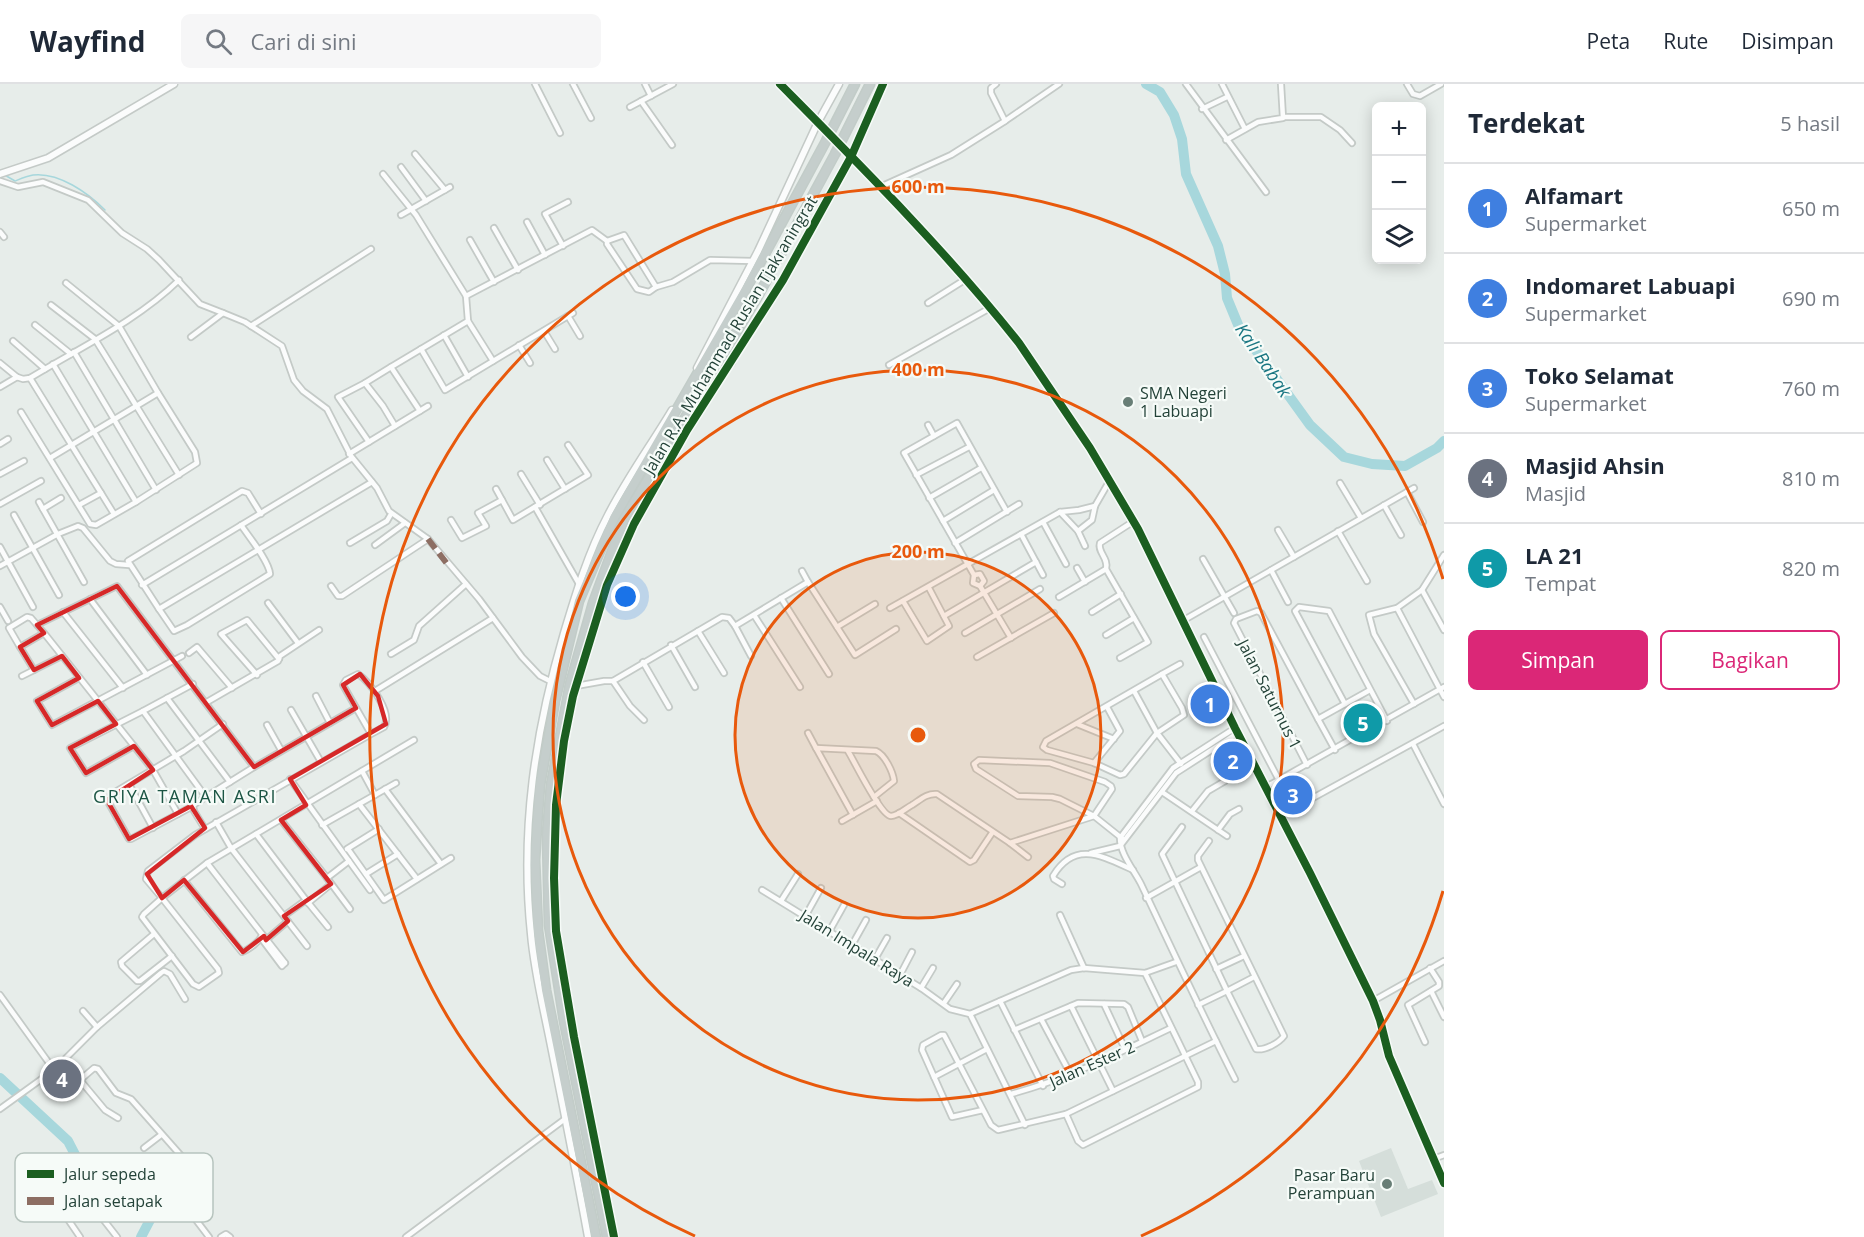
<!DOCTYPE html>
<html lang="id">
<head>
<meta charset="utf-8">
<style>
  body { margin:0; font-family:"Open Sans",sans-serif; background:#f6f6f7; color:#1f2937 }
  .controls { position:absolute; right:18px; top:18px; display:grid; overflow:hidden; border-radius:9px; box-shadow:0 3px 15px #0003 }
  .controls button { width:54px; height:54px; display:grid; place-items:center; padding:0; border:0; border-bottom:2px solid #e0e1e3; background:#fff; color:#1f2937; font:30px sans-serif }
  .you { position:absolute; left:626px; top:513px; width:21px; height:21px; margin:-15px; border:4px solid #fff; border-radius:50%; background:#1a73e8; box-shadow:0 0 0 9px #1a73e833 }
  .badge { display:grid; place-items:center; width:39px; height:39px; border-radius:50%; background:#db2777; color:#fff; font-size:20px; font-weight:700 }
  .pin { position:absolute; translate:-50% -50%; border:3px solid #fff; box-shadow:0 2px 6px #0006 }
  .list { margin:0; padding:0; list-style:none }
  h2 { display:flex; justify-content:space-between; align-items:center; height:78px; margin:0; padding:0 24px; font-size:26px }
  h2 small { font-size:20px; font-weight:400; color:#747a83 }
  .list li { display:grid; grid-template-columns:39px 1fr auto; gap:18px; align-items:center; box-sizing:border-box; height:90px; padding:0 24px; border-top:2px solid #e0e1e3 }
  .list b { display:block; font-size:22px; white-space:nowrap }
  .list p { margin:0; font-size:20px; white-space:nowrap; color:#747a83 }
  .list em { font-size:20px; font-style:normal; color:#747a83 }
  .actions { display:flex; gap:12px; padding:18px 24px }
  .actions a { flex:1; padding:14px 0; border:2px solid #db2777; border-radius:9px; text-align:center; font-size:21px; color:#db2777 }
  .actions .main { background:#db2777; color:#fff }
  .icon { flex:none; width:33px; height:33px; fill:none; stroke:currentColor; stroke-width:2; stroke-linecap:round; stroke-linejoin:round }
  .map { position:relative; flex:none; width:1444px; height:1153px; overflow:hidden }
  header { display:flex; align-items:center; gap:36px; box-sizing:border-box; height:84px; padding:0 30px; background:#fff; border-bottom:2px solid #e0e1e3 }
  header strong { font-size:28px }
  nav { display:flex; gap:33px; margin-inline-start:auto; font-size:21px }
  .search { width:420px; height:54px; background:#f6f6f7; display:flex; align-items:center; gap:15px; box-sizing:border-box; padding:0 21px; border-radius:9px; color:#747a83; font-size:22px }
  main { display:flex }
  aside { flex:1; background:#fff }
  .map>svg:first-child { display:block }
</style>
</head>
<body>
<header>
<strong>Wayfind</strong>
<div class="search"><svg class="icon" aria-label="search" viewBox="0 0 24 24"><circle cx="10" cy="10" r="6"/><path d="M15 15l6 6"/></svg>Cari di sini</div>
<nav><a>Peta</a><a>Rute</a><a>Disimpan</a></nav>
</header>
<main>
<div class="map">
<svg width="1444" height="1153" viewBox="0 0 1444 1153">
  <rect width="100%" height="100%" fill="#e7edea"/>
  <path fill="#d5deda" d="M1391,1064l17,41 24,-9 6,14 -57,23 -22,-56z"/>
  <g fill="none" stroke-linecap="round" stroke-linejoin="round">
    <path stroke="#a7d7dc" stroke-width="1.5" d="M3,90l12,7c5,-2 12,-5 18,-6 26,-3 55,18 72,35"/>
    <g stroke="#a7d7dc" stroke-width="10">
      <path d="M1146,0l14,8 14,23 8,24 4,35 32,72 7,28 2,24 12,29 71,98 34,32 28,7 33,2 32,-18 7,-7"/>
      <path d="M0,994l68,63 15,29 33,17 22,5 22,9 -19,36"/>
    </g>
    <g stroke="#c4cac7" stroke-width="8">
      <g id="minor">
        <path d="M535,0l25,49"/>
        <path d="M573,0l18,34"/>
        <path d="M645,0l6,12"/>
        <path d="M996,0l-5,4v5l14,28"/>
        <path d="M1186,0l80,108"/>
        <path d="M1222,0l23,45"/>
        <path d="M1407,0l6,10 7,2 21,-12"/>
        <path d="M641,17l31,44"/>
        <path d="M630,23l43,-23"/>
        <path d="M1202,25l25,-12"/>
        <path d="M1284,33h37l19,13 12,13"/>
        <path d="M1226,56l32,-18 25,-4 -2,-34"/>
        <path d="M415,70l30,36"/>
        <path d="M401,83l25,34"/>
        <path d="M383,90l33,41 50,81 126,-66 15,11v3l30,45 12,3 7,-5 17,-5 37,-22 43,1"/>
        <path d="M0,97l18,6 25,-5 45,18 34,33 25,16 12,11 41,44 23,9 -32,24"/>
        <path d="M880,103l71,-32 54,-34 54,-37"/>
        <path d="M401,131l49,-28"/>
        <path d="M527,138l18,33"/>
        <path d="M494,144l24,42"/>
        <path d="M0,148l4,5"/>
        <path d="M470,156l24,42"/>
        <path d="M607,157l17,-6 32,52"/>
        <path d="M563,162l-18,-32 23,-12"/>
        <path d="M928,219l38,-24"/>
        <path d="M51,221l44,34 84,136"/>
        <path d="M223,229l22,9 37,24 12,34 9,11 24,18 24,47 26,32 12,23 39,28 51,60 43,58 18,19 10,5"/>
        <path d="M568,232l12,20"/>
        <path d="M468,237l25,40"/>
        <path d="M35,241l36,29"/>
        <path d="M251,242l120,-77"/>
        <path d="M544,247l11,18"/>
        <path d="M444,251l24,42"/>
        <path d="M13,257l32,28"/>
        <path d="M519,261l11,18"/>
        <path d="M421,265l24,41 128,-77"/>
        <path d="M74,268l82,138"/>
        <path d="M0,279l17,14"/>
        <path d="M53,280l83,138"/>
        <path d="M889,281l101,-57"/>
        <path d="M391,283l-26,16 18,23 12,20"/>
        <path d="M30,294l84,136"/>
        <path d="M365,299l-27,14 31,45"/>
        <path d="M0,303l17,-10 6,2 7,-1c51,-31 107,-57 149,-98"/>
        <path d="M420,327l-29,-44 77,-46 -2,-25"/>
        <path d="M21,328l69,112 6,1 40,-23 61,-39 -2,-11 -37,-59"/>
        <path d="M928,341l6,11"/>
        <path d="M0,360l8,-5"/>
        <path d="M349,370l79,-48"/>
        <path d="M50,374l108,-65 -39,-67 -53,-43"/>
        <path d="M547,376l18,29"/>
        <path d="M0,390l24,-13"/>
        <path d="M521,390l19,31"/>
        <path d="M916,391l53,-28"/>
        <path d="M1340,399l21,35"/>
        <path d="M496,405l17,31 75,-45 -20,-30"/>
        <path d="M1407,408l16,30"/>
        <path d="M929,414l52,-30"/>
        <path d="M39,418l45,80"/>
        <path d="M0,420l41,-23"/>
        <path d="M79,421l22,-12"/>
        <path d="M1384,421l17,30"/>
        <path d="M535,423l44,77"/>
        <path d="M43,425l18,-11"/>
        <path d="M1007,428l-50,-89 -53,30 70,122 -1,8 7,3 31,52"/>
        <path d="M1060,428l18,19 7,15"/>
        <path d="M14,431l45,80"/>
        <path d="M451,436l11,18 24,-12 -8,-13 24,-13"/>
        <path d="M943,437l51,-31"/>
        <path d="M1043,438l23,42"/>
        <path d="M241,441c8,12 28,36 29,49l-83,51 -13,6 -15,-22 213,-127"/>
        <path d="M1278,446l16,27"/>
        <path d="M1078,447l14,-11 3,-14 15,-26"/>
        <path d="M1338,447l29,50"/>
        <path d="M1021,450l22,41"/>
        <path d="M350,459l37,-22 4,-7"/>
        <path d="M955,459l64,-39"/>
        <path d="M375,461l30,-22"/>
        <path d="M0,463l33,60"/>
        <path d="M1203,475l31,54"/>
        <path d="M0,482l58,-32 20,-8 5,2 27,33 6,3 13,1"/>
        <path d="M1077,484l8,14"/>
        <path d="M1106,485l42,73 -28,16"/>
        <path d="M1271,486l17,32"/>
        <path d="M802,487l6,11"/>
        <path d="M974,491l6,-1 4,7 -4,5"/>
        <path d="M142,501l210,-127"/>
        <path d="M331,502l7,10h4l86,-57"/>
        <path d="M1422,506l22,40"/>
        <path d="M1059,513l47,-28c3,-11 -9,-17 -6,-26l34,-22"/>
        <path d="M781,514l48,76"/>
        <path d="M90,515l57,76"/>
        <path d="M903,517l24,40 22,-15 -20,-38"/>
        <path d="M268,519l30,40"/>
        <path d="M0,523l8,14"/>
        <path d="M890,524l170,-96 19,-2 16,-4"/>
        <path d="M1397,524l47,89"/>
        <path d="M159,525l-31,-48 114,-70 6,2 13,21"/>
        <path d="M63,528l60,76"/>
        <path d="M1092,528l29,-18"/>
        <path d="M754,531l46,72"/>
        <path d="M944,532l92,-54"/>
        <path d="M1184,536l230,-132"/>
        <path d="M37,541l80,-39 137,181 -61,38 1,6 11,18"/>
        <path d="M735,542l16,30"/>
        <path d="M837,543l38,-23"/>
        <path d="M698,547l26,42"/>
        <path d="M44,549l-24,14 -11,-19 18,-11 4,1 13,15 109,137 25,44"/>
        <path d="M965,549l75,-44"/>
        <path d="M1106,551l28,-17"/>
        <path d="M1204,553l90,172"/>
        <path d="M671,561l24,42"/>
        <path d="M20,563l14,23"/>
        <path d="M189,569l8,-6 35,41"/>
        <path d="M391,570l23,-14 5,-14 47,-42"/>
        <path d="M977,573l77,-44"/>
        <path d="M643,578l26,45"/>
        <path d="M1162,590l20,34 2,7 -27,18 -33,41 -4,1 -26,-12 -47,-13 -4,-3 3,-6z"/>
        <path d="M1162,590l18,-10"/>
        <path d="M257,591l-36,-41 26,-14 32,39"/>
        <path d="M22,592l40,-20"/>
        <path d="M79,594l-42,23 15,24 130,-69"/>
        <path d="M193,600l-50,27 62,85"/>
        <path d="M576,602l28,-5h9"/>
        <path d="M375,607l118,-73"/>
        <path d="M1134,607l23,42 24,31"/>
        <path d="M316,612l14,27"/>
        <path d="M167,614l63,84"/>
        <path d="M207,618l71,-41 2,-5 39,-26"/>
        <path d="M1345,620l-50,-93 4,-4 30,4 58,110"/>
        <path d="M1414,620l-40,-70 -5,-19 28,-7 25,-18 22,-35"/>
        <path d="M291,626l30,52"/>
        <path d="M644,636l-14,-14 -17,-25 109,-64 7,1 6,8 73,-44 47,73 41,-26"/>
        <path d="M1077,640l37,15"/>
        <path d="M267,641l14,25"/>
        <path d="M1235,644l-62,40 -53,70c0,16 14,32 21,46 31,65 61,130 94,195"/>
        <path d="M808,649l8,15"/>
        <path d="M371,650l-28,-49 3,-5 12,-6c12,8 35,39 26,53l-13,7 -176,101 -47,36 -2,8 16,19 45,-35 207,-123"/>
        <path d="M1413,660l31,60"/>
        <path d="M134,662l-48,27 -16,-25 73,-37"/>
        <path d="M1335,666l-17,-31 52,-29"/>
        <path d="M848,667c6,10 33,65 43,65 7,0 15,-8 21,-11 8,-5 15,-12 25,-11l73,49 84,-27 18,-27 -1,-3 -6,-4 -55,-19 -71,-3 -5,4 2,5 42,27 34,1 8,2 34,17 30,24"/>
        <path d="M1094,679l26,-32 -13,-24"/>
        <path d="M1307,681l-73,-142 2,-4 21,-8 4,2 57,106"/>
        <path d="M254,683l102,-59"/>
        <path d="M362,687l13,24"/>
        <path d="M129,700l24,44"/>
        <path d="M1266,703l178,-100"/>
        <path d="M385,705l56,75"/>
        <path d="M1162,708l65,44"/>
        <path d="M359,720l58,75"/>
        <path d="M193,722l-62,33h-2l-22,-39 5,-6 72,-43 39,-27"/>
        <path d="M1192,727l16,-20 17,-10"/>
        <path d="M899,729l71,49 4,-2 18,-27"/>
        <path d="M853,731l-37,-67 60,3c9,4 17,21 18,30l-20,16"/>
        <path d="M1280,732l164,-90"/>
        <path d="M281,736l46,58 22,-17 -59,-82"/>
        <path d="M842,737l35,-20"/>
        <path d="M216,738l15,26 76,98"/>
        <path d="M322,741l74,-42"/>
        <path d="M1182,743l-20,27 65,137 27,-14"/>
        <path d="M1218,746l12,-16 9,-5"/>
        <path d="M256,750l50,66 -22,16"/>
        <path d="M1010,759l18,14"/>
        <path d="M347,765l32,-20"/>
        <path d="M348,765l36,51 67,-42"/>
        <path d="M1091,769l29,-7 56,-73 62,-40"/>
        <path d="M349,777l21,29"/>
        <path d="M366,790l32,-20"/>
        <path d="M327,794l23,31"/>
        <path d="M184,796l58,72c6,-2 19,-11 20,-18l-55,-71"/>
        <path d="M1062,800l-8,-5 -1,-3c22,-36 49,-20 80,-6"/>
        <path d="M762,806l159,98 29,21 20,5 55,111"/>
        <path d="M162,814l56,71 1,4 -20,14 -6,-3 -51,-67 2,-3z"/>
        <path d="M1146,814l55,-31"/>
        <path d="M306,816l22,27"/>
        <path d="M781,817l17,-27"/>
        <path d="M308,819l23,-19"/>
        <path d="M806,831l15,-27"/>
        <path d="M1060,831l24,53"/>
        <path d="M830,846l14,-25"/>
        <path d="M154,850l-33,28 1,4 15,15h3l32,-25"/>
        <path d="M263,851l22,28"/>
        <path d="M261,854l21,28 3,-3"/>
        <path d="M266,856l22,-19"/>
        <path d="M852,861l14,-25"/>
        <path d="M875,875l12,-21"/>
        <path d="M1216,885l28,-13"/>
        <path d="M900,891l12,-23"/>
        <path d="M921,904l12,-20"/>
        <path d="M1431,907l13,26"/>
        <path d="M0,911l54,75"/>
        <path d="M1000,917l43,85"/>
        <path d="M1373,917l71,-40"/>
        <path d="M944,919l13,-19"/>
        <path d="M1104,920l21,45"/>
        <path d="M1198,921l29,-14 29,58c8,2 23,-6 28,-13l-86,-176v-4l11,-15"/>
        <path d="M1071,922l42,85"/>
        <path d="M83,927l14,16"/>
        <path d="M970,930l101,-44 13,-2 61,5 31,-11"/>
        <path d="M1041,935l30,56"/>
        <path d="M1014,946l64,-27 46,1 4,3 14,34"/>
        <path d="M1425,958l-17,-37 31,-19v-4l-9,-14"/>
        <path d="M64,977l16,19 14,-12 4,1 18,24 15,6 60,68v4l-16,16 -1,4 35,46"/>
        <path d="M934,993l53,-28"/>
        <path d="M80,996l25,30 13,8"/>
        <path d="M1011,1010c57,-15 107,-41 160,-66"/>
        <path d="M0,1025l54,-39 43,-43 64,-54 3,-2 6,3 15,25"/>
        <path d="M983,1026l-31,7 -30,-67 1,-5 18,-10h3l47,90 7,5 68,-16 150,-73"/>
        <path d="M1066,1030l12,27 5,4 115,-58v-5l-53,-109"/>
        <path d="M144,1064l17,-13"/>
        <path d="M1433,1075l11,-4"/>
        <path d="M85,1112l32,41"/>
        <path d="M65,1131l15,22"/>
        <path d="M221,1153l5,-3 4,3"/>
        <path d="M406,1153l159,-118"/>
      </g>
    </g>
    <g stroke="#c4cac7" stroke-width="9">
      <g id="tertiary">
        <path d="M780,0c82,83 166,167 239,259l71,105 48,81 97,199 75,145 63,128 7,19 9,36 55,127"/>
        <path d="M0,90l48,-16 126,-74"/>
        <path d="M697,284l61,-117 60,-129 21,-38"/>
        <path d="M588,1153c-12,-66 -25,-131 -38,-196 -7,-35 -16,-71 -19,-107 -11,-104 4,-202 33,-301 12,-40 24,-80 44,-118 19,-37 43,-70 64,-105"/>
        <path d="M614,1153l-40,-200 -18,-106 -2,-53 2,-73 8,-64 9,-45 34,-111 27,-61 53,-94 96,-150 68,-123 32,-73"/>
      </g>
    </g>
    <g stroke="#c2ccc8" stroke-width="11">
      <g id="trunk">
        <path d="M830,49l25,-49"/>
        <path d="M840,60l30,-60"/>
        <path d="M707,300l24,-22"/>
        <path d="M687,346l1,-19"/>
        <path d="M596,1153l-50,-247 -8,-59 -3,-71 2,-34 3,-41 15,-84 24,-100 35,-83 132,-229 80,-148"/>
        <path d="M607,1153l-43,-216 -15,-96 -2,-91 4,-49 19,-101 23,-81 31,-84 133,-221 78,-144"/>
      </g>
    </g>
    <use href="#minor" stroke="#fbfcfc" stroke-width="4.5"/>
    <use href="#tertiary" stroke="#fbfcfc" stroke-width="6"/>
    <use href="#trunk" stroke="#c5cecc" stroke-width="8"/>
    <g stroke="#c2ccc8" stroke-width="11" stroke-linecap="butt">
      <g id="trunk-bridge">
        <path d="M826,57l4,-8"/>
        <path d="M835,70l5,-10"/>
      </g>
    </g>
    <use href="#trunk-bridge" stroke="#c5cecc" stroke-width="8"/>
    <path stroke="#8d6e63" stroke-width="6" stroke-dasharray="12 6" stroke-linecap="butt" d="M428,455l20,26"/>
    <g stroke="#f6fbf8" stroke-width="11">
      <g id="cycleway">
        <path d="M780,0c82,83 166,167 239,259l71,105 48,81 97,199 75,145 63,128 7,19 9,36 55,127"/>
        <path d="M614,1153l-40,-200 -18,-106 -2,-53 2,-73 8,-64 9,-45 34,-111 27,-61 53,-94 96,-150 68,-123 32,-73"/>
      </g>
    </g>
    <use href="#cycleway" stroke="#1b5e20" stroke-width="8"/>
  </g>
  <path fill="none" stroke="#d62828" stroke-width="4.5" stroke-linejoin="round" d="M117,502l137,181 102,-59 -13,-23 17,-11 18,22 8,28 -96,55 16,26 -25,15 50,64 -47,32 4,5 -22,19 -2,-4 -21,16 -59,-72 -22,18 -15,-24 58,-46 -14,-22 -62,33 -22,-39 46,-30 -19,-24 -48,27 -16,-25 46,-24 -18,-23 -46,24 -15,-24 42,-23 -17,-22 -28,14 -14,-23 24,-14 -7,-8z"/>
  <circle cx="918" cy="651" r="183" fill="#e8590c" fill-opacity=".12"/>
  <g fill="none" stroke="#e8590c" stroke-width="3">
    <circle cx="918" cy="651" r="183"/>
    <circle cx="918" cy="651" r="365"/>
    <path d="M1443 807A548 548 0 0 1 1141 1152M695 1152A548 548 0 1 1 1443 495"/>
  </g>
  <g fill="#687e76" stroke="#f6fbf8" stroke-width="2">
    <circle cx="1128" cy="318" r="6"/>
    <circle cx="1387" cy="1100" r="6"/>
  </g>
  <g text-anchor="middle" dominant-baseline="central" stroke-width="4.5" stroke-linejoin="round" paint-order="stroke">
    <g font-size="16" fill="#234238" stroke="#f6fbf8">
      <text transform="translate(730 251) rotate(-59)">Jalan R.A. Muhammad Ruslan Tjakraningrat</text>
      <text transform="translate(1270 610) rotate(63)">Jalan Saturnus 1</text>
      <text transform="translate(857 864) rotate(32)">Jalan Impala Raya</text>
      <text transform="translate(1092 980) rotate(-24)">Jalan Ester 2</text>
    </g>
    <g font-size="16" fill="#234238" stroke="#f6fbf8" text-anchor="start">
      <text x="1140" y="309">SMA Negeri<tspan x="1140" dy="18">1 Labuapi</tspan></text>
      <text x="1375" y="1091" text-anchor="end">Pasar Baru<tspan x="1375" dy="18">Perampuan</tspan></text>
    </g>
    <g font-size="18" font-style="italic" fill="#197682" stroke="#f6fbf8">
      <text transform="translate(1264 276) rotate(56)">Kali Babak</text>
    </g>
    <g font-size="18" letter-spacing="1.5" fill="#1d5645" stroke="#f6fbf8">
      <text x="185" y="712">GRIYA TAMAN ASRI</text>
    </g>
  </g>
  <rect x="15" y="1069" width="198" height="69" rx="9" fill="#f6fbf8" stroke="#b7c4be" stroke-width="1.5"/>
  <rect x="27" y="1086" width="27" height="8" fill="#1b5e20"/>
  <rect x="27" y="1113" width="27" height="8" fill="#8d6e63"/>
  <g font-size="16" fill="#234238">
    <text x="64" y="1096">Jalur sepeda</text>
    <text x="64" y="1123">Jalan setapak</text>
  </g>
  <circle cx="918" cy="651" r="9" fill="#e8590c" stroke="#f6fbf8" stroke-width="3"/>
  <g font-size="18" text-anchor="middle" font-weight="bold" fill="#e8590c" stroke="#f6fbf8" stroke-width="4.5" stroke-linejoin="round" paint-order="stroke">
    <text x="918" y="109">600 m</text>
    <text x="918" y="292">400 m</text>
    <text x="918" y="474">200 m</text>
  </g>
</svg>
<div class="controls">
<button>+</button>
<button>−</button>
<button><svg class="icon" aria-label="layers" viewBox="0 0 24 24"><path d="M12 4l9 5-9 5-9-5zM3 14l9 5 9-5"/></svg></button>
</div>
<div class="you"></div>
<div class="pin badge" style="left:1210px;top:620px;background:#3f7fe0">1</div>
<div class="pin badge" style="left:1233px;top:677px;background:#3f7fe0">2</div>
<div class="pin badge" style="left:1293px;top:711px;background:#3f7fe0">3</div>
<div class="pin badge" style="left:62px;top:995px;background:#6b7280">4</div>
<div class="pin badge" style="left:1363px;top:639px;background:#0f9aa8">5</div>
</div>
<aside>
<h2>Terdekat<small>5 hasil</small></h2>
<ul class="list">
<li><span class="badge" style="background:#3f7fe0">1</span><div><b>Alfamart</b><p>Supermarket</p></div><em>650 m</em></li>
<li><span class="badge" style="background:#3f7fe0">2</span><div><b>Indomaret Labuapi</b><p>Supermarket</p></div><em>690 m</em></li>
<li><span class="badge" style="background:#3f7fe0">3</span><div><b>Toko Selamat</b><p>Supermarket</p></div><em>760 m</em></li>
<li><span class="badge" style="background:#6b7280">4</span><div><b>Masjid Ahsin</b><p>Masjid</p></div><em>810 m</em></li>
<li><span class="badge" style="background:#0f9aa8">5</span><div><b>LA 21</b><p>Tempat</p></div><em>820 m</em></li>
</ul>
<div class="actions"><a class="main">Simpan</a><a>Bagikan</a></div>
</aside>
</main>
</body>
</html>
